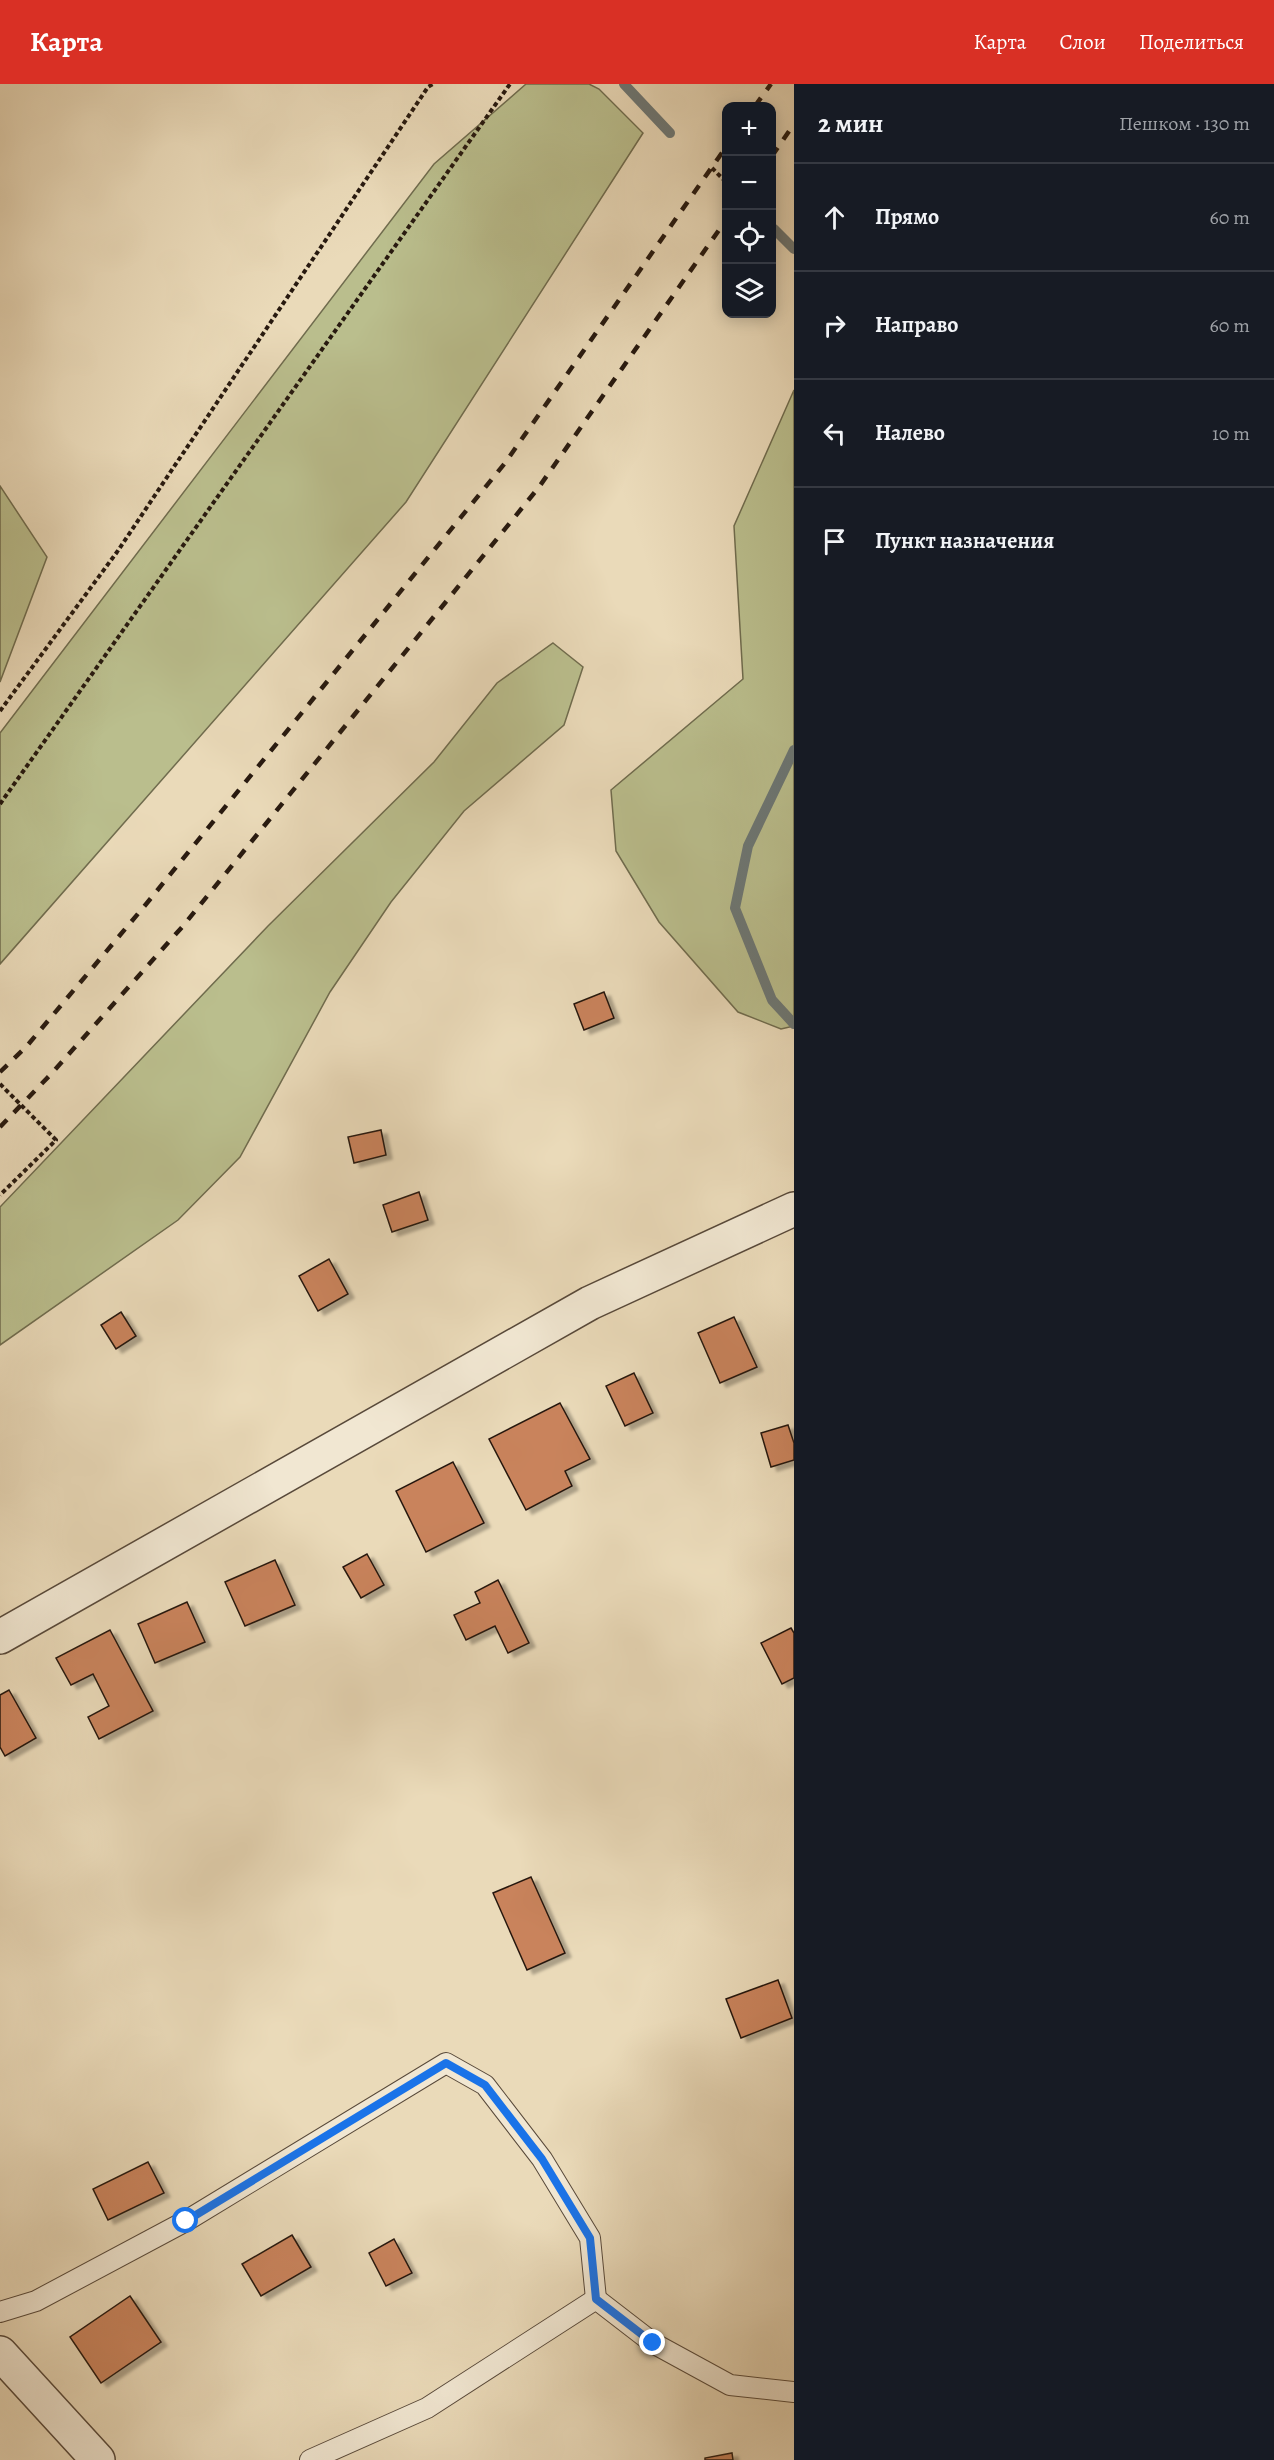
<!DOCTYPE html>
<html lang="ru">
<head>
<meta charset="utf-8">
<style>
  body { margin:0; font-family:Alegreya,serif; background:#242831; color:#f1f3f6 }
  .controls { position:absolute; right:18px; top:18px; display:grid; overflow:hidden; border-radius:12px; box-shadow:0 3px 15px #0003 }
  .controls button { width:54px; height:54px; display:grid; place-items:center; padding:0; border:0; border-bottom:2px solid #363941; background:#171b24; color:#f1f3f6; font:30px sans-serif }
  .stop { position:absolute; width:18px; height:18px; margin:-14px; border:4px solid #1a73e8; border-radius:50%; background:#fff }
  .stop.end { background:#1a73e8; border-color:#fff; box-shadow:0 2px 6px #0008 }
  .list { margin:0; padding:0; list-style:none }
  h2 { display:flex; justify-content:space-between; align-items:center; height:78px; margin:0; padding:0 24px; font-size:26px }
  h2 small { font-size:20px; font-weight:400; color:#9ea1a6 }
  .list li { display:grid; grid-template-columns:39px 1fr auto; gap:18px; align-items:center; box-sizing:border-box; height:108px; padding:0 24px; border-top:2px solid #363941 }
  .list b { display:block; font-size:22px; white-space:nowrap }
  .list em { font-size:20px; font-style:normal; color:#9ea1a6 }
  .icon { flex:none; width:33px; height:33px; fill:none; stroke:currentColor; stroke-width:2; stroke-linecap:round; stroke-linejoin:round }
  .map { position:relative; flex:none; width:794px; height:2376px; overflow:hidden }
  header { display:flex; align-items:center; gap:36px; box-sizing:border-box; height:84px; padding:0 30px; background:#d93025; color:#fff }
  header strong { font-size:28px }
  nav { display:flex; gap:33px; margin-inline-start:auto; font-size:21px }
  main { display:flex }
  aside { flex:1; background:#171b24 }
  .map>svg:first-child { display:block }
</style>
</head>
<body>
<header>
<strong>Карта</strong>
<nav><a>Карта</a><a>Слои</a><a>Поделиться</a></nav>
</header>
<main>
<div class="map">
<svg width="794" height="2376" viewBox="0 0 794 2376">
  <defs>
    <filter id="shadow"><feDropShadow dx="6" dy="4" stdDeviation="1.5" flood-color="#0004"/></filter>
  </defs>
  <rect width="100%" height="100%" fill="#eadab9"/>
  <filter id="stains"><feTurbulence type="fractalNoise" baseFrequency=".00333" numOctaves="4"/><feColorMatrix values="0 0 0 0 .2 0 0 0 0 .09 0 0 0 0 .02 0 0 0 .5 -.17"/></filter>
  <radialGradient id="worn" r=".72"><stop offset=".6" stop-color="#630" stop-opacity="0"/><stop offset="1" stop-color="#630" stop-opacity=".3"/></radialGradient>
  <g fill="#babe8d" stroke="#706c4e" stroke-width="1.5">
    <path d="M526,0h63l10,5 44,44 -237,369 -406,462v-231l434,-569z"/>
    <path d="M794,306v636l-13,3 -43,-17 -79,-90 -43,-71 -5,-61 132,-111 -9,-153z"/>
    <path d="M0,402l47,71 -47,125z"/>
    <path d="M553,559l30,24 -19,58 -100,86 -73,91 -61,90 -90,165 -62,63 -178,125v-138l268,-281 166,-164 63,-79z"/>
  </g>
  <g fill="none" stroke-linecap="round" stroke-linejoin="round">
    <g stroke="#6d7876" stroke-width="10">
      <path d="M624,0l46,49"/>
      <path d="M774,145l20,20"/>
      <path d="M794,666l-46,96 -13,62 37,92 22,24"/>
    </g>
  </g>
  <g fill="#c9835b" stroke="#27190f" stroke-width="1.5" filter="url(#shadow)">
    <path d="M604,908l10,26 -30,12 -10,-26z"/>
    <path d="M381,1046l5,25 -32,8 -6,-26z"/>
    <path d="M419,1108l9,28 -36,12 -9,-27z"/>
    <path d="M329,1175l19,35 -30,17 -19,-35z"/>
    <path d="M121,1228l15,24 -20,13 -15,-24z"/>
    <path d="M734,1233l23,50 -37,16 -22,-50z"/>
    <path d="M634,1289l19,40 -28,13 -19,-40z"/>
    <path d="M560,1319l30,56 -25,12 7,15 -46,24 -37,-71z"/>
    <path d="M788,1341l6,18v17l-23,7 -10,-34z"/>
    <path d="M453,1378l31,61 -58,29 -30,-61z"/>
    <path d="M367,1470l17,31 -23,13 -18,-31z"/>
    <path d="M275,1476l20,45 -50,21 -20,-44z"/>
    <path d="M498,1496l31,63 -21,10 -13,-27 -29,14 -12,-25 26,-12 -5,-11z"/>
    <path d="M187,1518l18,40 -50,21 -17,-39z"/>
    <path d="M791,1544l3,5v45l-12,6 -21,-41z"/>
    <path d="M110,1546l43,81 -54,28 -11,-22 21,-11 -16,-32 -22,11 -15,-27z"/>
    <path d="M9,1606l27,48 -31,18 -5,-9v-52z"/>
    <path d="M531,1793l34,76 -38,17 -34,-77z"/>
    <path d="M778,1896l14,38 -51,20 -15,-39z"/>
    <path d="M148,2078l16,31 -56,27 -15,-31z"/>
    <path d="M292,2151l19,32 -50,29 -19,-32z"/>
    <path d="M394,2155l18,34 -26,13 -17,-33z"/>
    <path d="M130,2212l31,46 -60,41 -31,-46z"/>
    <path d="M732,2369l1,7h-28v-2z"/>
  </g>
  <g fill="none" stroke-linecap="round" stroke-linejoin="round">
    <g stroke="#58493a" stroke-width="22">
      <g id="service">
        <path d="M0,2228l36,-11 150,-80 260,-158 39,22 57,74 48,79 6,61"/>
        <path d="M310,2376l117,-52 169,-109 57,44 77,42 64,7"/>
      </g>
    </g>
    <g stroke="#58493a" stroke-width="36">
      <g id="minor">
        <path d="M0,1553l590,-334 204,-94"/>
        <path d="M0,2269l98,107"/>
      </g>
    </g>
    <g stroke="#27190f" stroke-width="4" stroke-dasharray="4.5 3" stroke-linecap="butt">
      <path d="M712,84l14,14"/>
      <path d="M0,627l117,-159 311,-465 5,-3"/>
      <path d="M0,720l510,-720"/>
      <path d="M0,1000l56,56 -56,55"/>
    </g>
    <use href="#service" stroke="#f1e7d2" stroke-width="20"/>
    <use href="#minor" stroke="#f1e7d2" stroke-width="33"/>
    <g stroke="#27190f" stroke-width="4.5" stroke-dasharray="10 10" stroke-linecap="butt">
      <path d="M755,22l16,-22"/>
      <path d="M772,72l22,-32"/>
      <path d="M0,988l26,-25 121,-144 358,-440 221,-316"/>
      <path d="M0,1043l52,-54 131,-147 356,-439 187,-267"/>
    </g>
  </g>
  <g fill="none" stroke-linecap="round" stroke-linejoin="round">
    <path stroke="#1a73e8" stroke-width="8" d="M186,2137l260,-158 39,22 57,74 48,79 6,61 57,44"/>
  </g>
  <rect width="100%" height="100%" filter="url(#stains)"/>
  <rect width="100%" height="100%" fill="url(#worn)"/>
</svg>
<div class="controls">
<button>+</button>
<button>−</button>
<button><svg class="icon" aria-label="locate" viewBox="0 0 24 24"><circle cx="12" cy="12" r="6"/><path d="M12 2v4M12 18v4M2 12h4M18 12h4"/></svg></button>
<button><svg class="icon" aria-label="layers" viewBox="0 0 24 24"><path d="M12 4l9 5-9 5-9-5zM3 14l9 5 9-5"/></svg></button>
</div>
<div class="stop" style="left:186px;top:2137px"></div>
<div class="stop end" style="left:653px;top:2259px"></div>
</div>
<aside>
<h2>2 мин<small>Пешком · 130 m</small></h2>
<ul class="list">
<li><svg class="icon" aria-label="ahead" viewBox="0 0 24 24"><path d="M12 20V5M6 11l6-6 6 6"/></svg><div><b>Прямо</b></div><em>60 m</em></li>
<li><svg class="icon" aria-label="right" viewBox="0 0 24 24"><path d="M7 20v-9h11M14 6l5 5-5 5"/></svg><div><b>Направо</b></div><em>60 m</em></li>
<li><svg class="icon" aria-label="left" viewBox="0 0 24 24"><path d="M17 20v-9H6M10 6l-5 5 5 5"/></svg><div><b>Налево</b></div><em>10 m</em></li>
<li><svg class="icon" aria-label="arrive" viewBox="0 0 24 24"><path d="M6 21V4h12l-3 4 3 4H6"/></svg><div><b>Пункт назначения</b></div></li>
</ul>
</aside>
</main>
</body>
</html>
